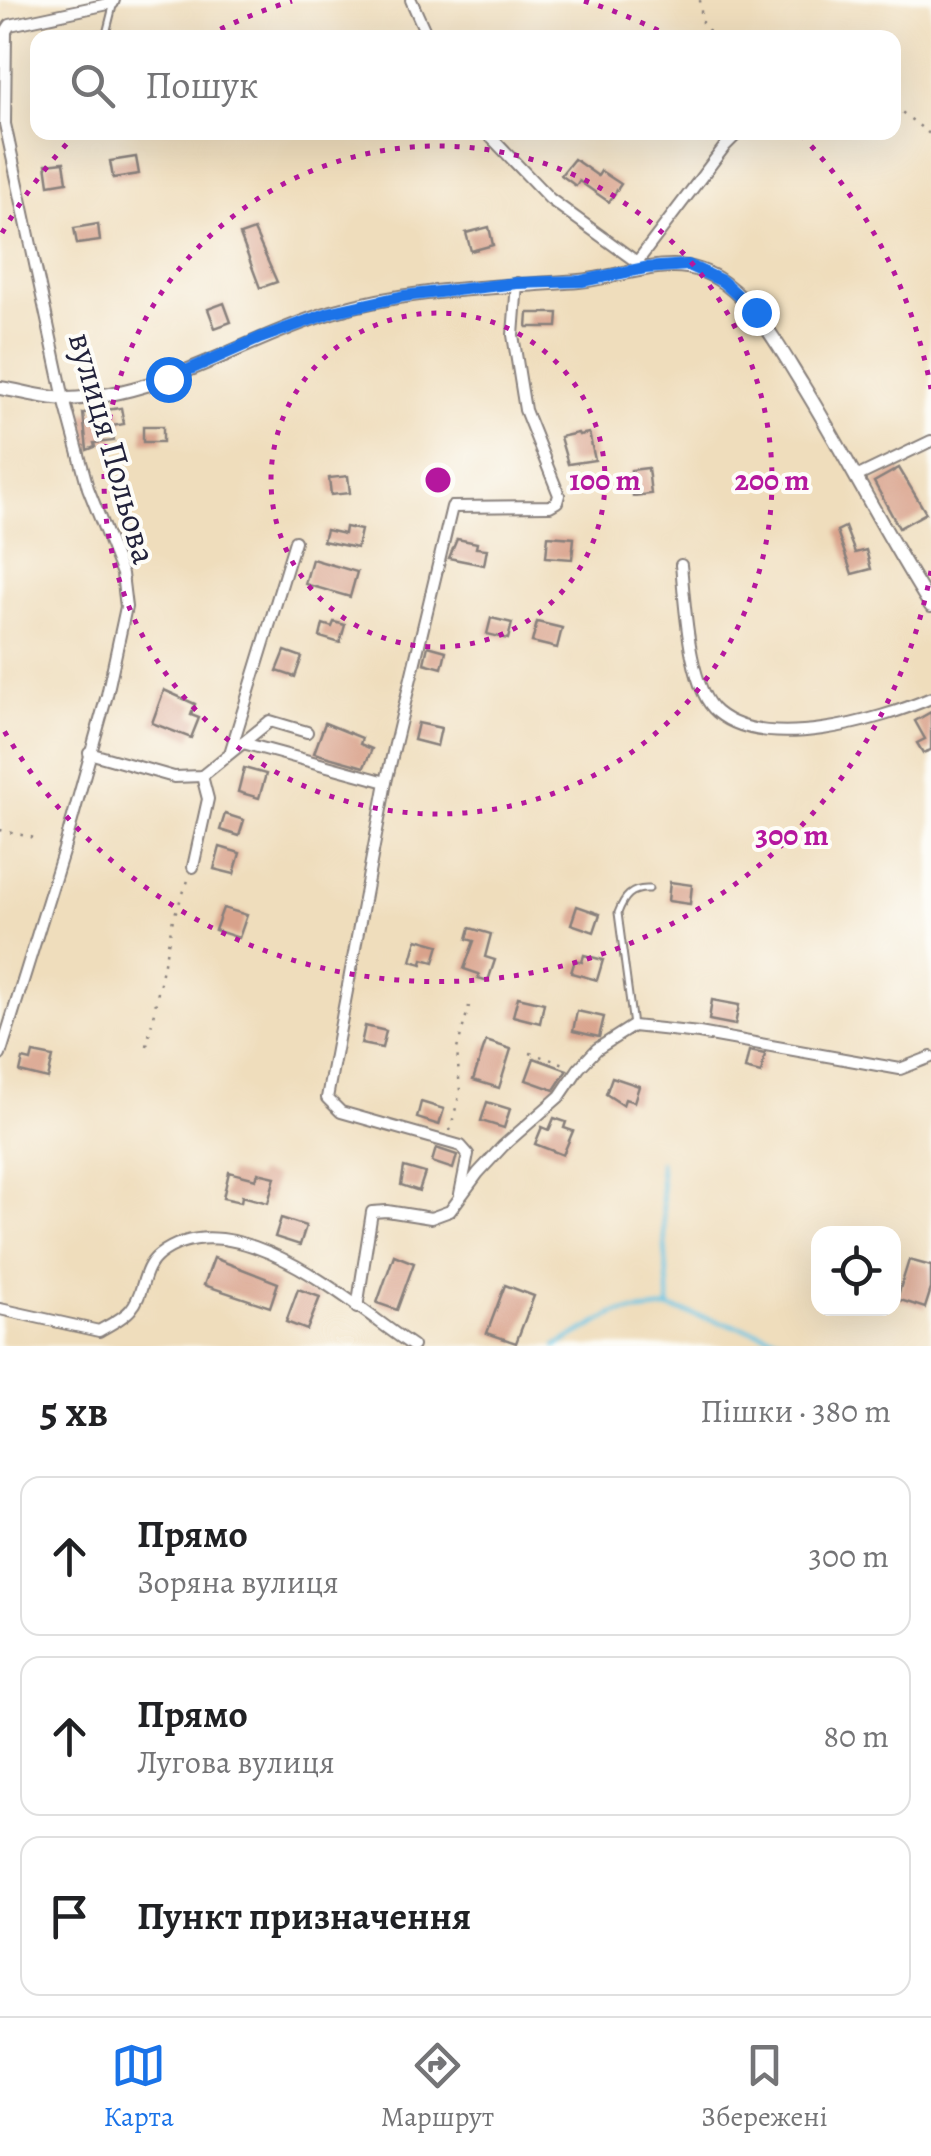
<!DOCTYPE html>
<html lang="uk">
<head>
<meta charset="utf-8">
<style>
  body { margin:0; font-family:Alegreya,serif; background:#f6f6f6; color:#202124 }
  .controls { position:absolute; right:30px; bottom:30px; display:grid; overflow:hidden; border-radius:20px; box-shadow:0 10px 40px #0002 }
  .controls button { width:90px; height:90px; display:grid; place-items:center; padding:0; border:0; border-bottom:2px solid #e0e0e0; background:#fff; color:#202124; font:50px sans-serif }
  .stop { position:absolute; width:30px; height:30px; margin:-22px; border:8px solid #1a73e8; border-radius:50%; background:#fff }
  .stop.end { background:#1a73e8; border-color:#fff; box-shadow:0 2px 10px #0008 }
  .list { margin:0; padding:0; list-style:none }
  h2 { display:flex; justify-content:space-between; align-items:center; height:130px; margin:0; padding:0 40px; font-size:42px }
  h2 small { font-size:32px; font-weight:400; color:#757577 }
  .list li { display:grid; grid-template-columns:65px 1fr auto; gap:30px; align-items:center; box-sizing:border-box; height:160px; margin:0 20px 20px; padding:0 20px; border:2px solid #e0e0e0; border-radius:20px }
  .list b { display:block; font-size:38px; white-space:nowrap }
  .list p { margin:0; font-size:32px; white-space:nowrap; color:#757577 }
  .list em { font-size:32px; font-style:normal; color:#757577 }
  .icon { flex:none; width:55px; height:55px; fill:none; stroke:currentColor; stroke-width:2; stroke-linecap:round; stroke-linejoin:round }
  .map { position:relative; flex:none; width:931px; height:1346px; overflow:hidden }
  .search { position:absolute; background:#fff; box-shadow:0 10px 40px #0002; left:30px; right:30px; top:30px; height:110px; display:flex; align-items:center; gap:25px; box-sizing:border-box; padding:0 35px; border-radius:20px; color:#757577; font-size:38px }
  .sheet { height:670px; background:#fff }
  nav { display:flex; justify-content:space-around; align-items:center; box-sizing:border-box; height:140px; border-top:2px solid #e0e0e0; background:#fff; font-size:28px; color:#757577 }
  nav a { display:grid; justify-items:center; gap:5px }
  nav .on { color:#1a73e8 }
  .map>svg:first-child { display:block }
</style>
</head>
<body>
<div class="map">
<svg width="931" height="1346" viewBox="0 0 931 1346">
  <rect width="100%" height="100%" fill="#fdfcf7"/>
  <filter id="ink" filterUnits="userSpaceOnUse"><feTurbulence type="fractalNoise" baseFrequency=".01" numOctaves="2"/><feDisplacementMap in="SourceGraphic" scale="20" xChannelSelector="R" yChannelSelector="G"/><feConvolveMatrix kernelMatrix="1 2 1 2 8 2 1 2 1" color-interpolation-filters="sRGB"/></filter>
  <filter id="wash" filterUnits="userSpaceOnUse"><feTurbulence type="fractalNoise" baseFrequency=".0048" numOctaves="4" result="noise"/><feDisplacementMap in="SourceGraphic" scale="40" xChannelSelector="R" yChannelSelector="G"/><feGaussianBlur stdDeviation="2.25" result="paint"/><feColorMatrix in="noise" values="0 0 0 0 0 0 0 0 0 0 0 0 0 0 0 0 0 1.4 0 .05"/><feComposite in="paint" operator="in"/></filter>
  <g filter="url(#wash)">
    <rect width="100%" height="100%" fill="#efddbc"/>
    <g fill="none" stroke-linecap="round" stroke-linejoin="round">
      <g stroke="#67c5e5" stroke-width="4">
        <path d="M660,1162l9,145"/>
        <path d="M556,1346l60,-33 53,-5 141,38"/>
      </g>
    </g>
    <g id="blocks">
      <g fill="#d9a28b">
        <path d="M136,157l3,17 -26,4 -3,-17z"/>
        <path d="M574,159l24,17 3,-5 20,13 -12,18 -30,-21 -3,5 -15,-11z"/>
        <path d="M64,162l3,20 -18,3 -3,-21z"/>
        <path d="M98,224l2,17 -23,3 -3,-16z"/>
        <path d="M489,227l4,18 -22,6 -5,-18z"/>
        <path d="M254,230l23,52 -17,6 -20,-53z"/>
        <path d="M224,303l7,19 -16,6 -7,-19z"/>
        <path d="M528,313h30l-1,14h-30z"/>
        <path d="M121,408l3,16 -12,2 2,15 -20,2 1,4 -8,3 -4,-37z"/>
        <rect x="143" y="426" width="20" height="16"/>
        <path d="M578,433l1,2 10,-2 6,27 -27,4 -8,-27z"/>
        <path d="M648,468l3,26 -18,2 -2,-26z"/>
        <path d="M899,468l27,45 -27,15 -25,-46z"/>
        <path d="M348,476l2,17 -19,2 -2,-17z"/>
        <path d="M345,527l16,3 -4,18 -34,-7 3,-11 18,4z"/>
        <path d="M845,527l10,26 11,-3 5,19 -19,5 -15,-43z"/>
        <path d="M548,536l26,2 -2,21 -26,-2z"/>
        <path d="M457,539l20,4 -1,5 11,1 -3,16 -35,-7z"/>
        <path d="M312,559l45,13 -7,25 -45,-13z"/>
        <path d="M491,618l21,5 -4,16 -21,-5z"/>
        <path d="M334,622l11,3 -5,18 -20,-6 3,-13 9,3z"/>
        <path d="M537,622l25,6 -5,20 -25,-6z"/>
        <path d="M428,646l18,5 -4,17 -18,-5z"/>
        <path d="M285,651l17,6 -7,20 -18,-6z"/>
        <path d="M164,690l31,14 -4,11 8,3 -8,20 -39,-15z"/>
        <path d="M931,712v38l-8,3 -6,-10 8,-4 -10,-18z"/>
        <path d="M325,723l37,15 -2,6 12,5 -8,18 -50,-14z"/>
        <path d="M418,723l23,5 -4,18 -23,-6z"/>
        <path d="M244,768l22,6 -7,24 -21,-6z"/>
        <path d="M225,814l19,6 -5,16 -19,-6z"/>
        <path d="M220,847l20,6 -6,21 -20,-5z"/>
        <path d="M670,882l22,3 -2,19 -22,-3z"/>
        <path d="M577,906l23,8 -6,18 -23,-8z"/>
        <path d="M223,908l24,7 -8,23 -24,-8z"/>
        <path d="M470,928l21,6 -6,23 10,3 -7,21 -10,-3 1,-4 -15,-5 10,-28 -7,-2z"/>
        <path d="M417,939l22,6 -5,17 -11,-3 -1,5 -11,-3z"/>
        <path d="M584,955l19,5 -6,20 -26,-7 4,-13 7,2z"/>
        <path d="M518,997l26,6 -4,20 -27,-7z"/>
        <path d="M712,1000l27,5 -4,20 -26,-5z"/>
        <path d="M577,1011l27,6 -5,20 -26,-6z"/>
        <path d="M365,1026l21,5 -4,17 -21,-4z"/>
        <path d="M486,1041l25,8 -12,39 -26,-8z"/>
        <path d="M749,1051l16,3 -4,19 -16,-4z"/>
        <path d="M33,1053l20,4 -5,22 -28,-7 3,-13 8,2z"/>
        <path d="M534,1058l33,12 -13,20 -28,-10z"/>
        <path d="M612,1077l27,9 -5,16 -9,-3 -2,6 -17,-11z"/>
        <path d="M421,1102l23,7 -5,16 -22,-7z"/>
        <path d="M487,1102l23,7 -6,19 -23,-7z"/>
        <path d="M554,1118l12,4 -2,6 9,3 -10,24 -28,-11 7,-17 7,3z"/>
        <path d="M436,1148l21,7 -4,14 -21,-7z"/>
        <path d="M404,1167l21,6 -6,18 -18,-6z"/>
        <path d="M229,1172l27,7 2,-6 17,4 -7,26 -26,-7 -1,6 -18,-4z"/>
        <path d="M281,1218l25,8 -6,19 -25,-8z"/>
        <path d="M394,1255l20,8 -17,47 -20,-7z"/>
        <path d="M214,1258l64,25 -8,24 -66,-22z"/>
        <path d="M909,1260l22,6v23l-6,19 -28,-9z"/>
        <path d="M505,1285l29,11 -18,47 -29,-10z"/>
        <path d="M298,1289l22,8 -13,33 -21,-8z"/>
      </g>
    </g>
  </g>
  <g filter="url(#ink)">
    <use href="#blocks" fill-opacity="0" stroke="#88807c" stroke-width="2.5"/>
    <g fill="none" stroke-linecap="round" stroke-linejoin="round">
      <g stroke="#88807c" stroke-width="9">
        <g id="service">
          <path d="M105,38l8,-32"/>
          <path d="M633,1026l-15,-113c6,-16 13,-25 31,-24"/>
        </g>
      </g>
      <g stroke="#88807c" stroke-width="14">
        <g id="minor">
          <path d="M411,0l17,38"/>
          <path d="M486,132l64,67 95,69"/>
          <path d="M637,262l88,-116 14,-14"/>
          <path d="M856,477l75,-36"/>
          <path d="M681,565c4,37 7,123 36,147 49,41 161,9 214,-14"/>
          <path d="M243,743l143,39"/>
          <path d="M231,750l64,-209"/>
          <path d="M89,753l85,24 28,-1 68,-55 37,11"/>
          <path d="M193,867l15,-68 -6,-23"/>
          <path d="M0,1055l64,-206 43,-154 19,-88 -4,-33 -34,-86 -24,-89 -59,-275 1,-93 4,-6 103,-22 1,-3"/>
          <path d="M460,1194l8,-40 -7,-8 -120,-34 -14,-14 59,-316 66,-275 98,-1 7,-4 2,-7 -34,-85 -12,-75 4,-52"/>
          <path d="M357,1308l15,-96 15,-1 44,7 19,-7 28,-38 25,-27 57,-50 19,-28 18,-19 36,-23 66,7 201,36 31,-12"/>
          <path d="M0,1309l99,22c10,-6 25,-13 32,-22 14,-16 10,-40 28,-54 75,-58 193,50 254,91"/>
        </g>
      </g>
      <g stroke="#88807c" stroke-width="16">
        <path id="tertiary" d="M0,388c21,3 46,11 67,11 96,-3 176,-60 265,-87 80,-24 164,-24 247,-31 50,-4 99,-33 145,2 35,26 55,64 78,101 45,73 83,150 129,222"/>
      </g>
      <g stroke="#88807c" stroke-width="2.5" stroke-dasharray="2.5 8" stroke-linecap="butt">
        <path d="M700,0l2,23 13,15"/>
        <path d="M894,106l37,29"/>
        <path d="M0,830l39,9"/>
        <path d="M147,1046l26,-127 16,-41"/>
        <path d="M530,1053l38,12"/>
        <path d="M450,1131l10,-39 -3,-43 12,-43"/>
      </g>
      <use href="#service" stroke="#fff" stroke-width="5"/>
      <use href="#minor" stroke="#fff" stroke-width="10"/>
      <use href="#tertiary" stroke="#fff" stroke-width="12"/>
    </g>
  </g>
  <g fill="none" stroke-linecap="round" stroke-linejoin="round" filter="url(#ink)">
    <path stroke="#1a73e8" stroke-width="12" d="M168,379l92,-41 72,-26 72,-16 113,-13 65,-2 63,-13 43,-3 34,16 34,31"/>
  </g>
  <g fill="none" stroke="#b5179e" stroke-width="5" stroke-dasharray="5 10">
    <circle cx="438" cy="480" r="167"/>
    <circle cx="438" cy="480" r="334"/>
    <path d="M931 571A501 501 0 0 1 2 727M2 233A501 501 0 0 1 75 135M207 36A501 501 0 0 1 292 1M584 1A501 501 0 0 1 669 36M801 135A501 501 0 0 1 931 389"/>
  </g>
  <g text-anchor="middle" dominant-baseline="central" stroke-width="8" stroke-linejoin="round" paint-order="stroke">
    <g font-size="35" fill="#22223b" stroke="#fdfcf7">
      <text transform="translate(113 448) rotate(74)">вулиця Польова</text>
    </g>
  </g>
  <circle cx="438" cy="480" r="15" fill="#b5179e" stroke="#fdfcf7" stroke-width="5"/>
  <g font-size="30" text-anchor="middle" font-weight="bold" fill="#b5179e" stroke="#fdfcf7" stroke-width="8" stroke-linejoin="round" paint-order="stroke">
    <text x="605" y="490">100 m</text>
    <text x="772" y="490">200 m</text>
    <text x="792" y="845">300 m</text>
  </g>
</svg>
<div class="controls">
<button><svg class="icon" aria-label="locate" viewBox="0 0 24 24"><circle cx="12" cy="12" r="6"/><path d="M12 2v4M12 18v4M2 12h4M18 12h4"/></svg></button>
</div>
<div class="stop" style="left:168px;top:379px"></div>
<div class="stop end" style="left:756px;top:312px"></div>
<div class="search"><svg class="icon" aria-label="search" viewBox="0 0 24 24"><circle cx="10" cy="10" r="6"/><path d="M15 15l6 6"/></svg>Пошук</div>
</div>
<section class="sheet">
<h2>5 хв<small>Пішки · 380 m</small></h2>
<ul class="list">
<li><svg class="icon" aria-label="ahead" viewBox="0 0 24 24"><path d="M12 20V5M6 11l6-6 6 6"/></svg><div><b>Прямо</b><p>Зоряна вулиця</p></div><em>300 m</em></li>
<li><svg class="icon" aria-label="ahead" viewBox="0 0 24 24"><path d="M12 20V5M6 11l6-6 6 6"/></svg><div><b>Прямо</b><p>Лугова вулиця</p></div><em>80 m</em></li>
<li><svg class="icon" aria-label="arrive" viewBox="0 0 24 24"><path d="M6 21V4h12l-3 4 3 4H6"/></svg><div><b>Пункт призначення</b></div></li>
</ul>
</section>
<nav>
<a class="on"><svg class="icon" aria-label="map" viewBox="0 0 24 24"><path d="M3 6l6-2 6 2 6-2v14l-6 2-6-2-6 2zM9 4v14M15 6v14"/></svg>Карта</a>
<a><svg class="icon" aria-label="directions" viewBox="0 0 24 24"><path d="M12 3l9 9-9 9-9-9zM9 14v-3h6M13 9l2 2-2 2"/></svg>Маршрут</a>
<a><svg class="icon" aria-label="saved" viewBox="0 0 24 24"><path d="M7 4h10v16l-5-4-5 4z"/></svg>Збережені</a>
</nav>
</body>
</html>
